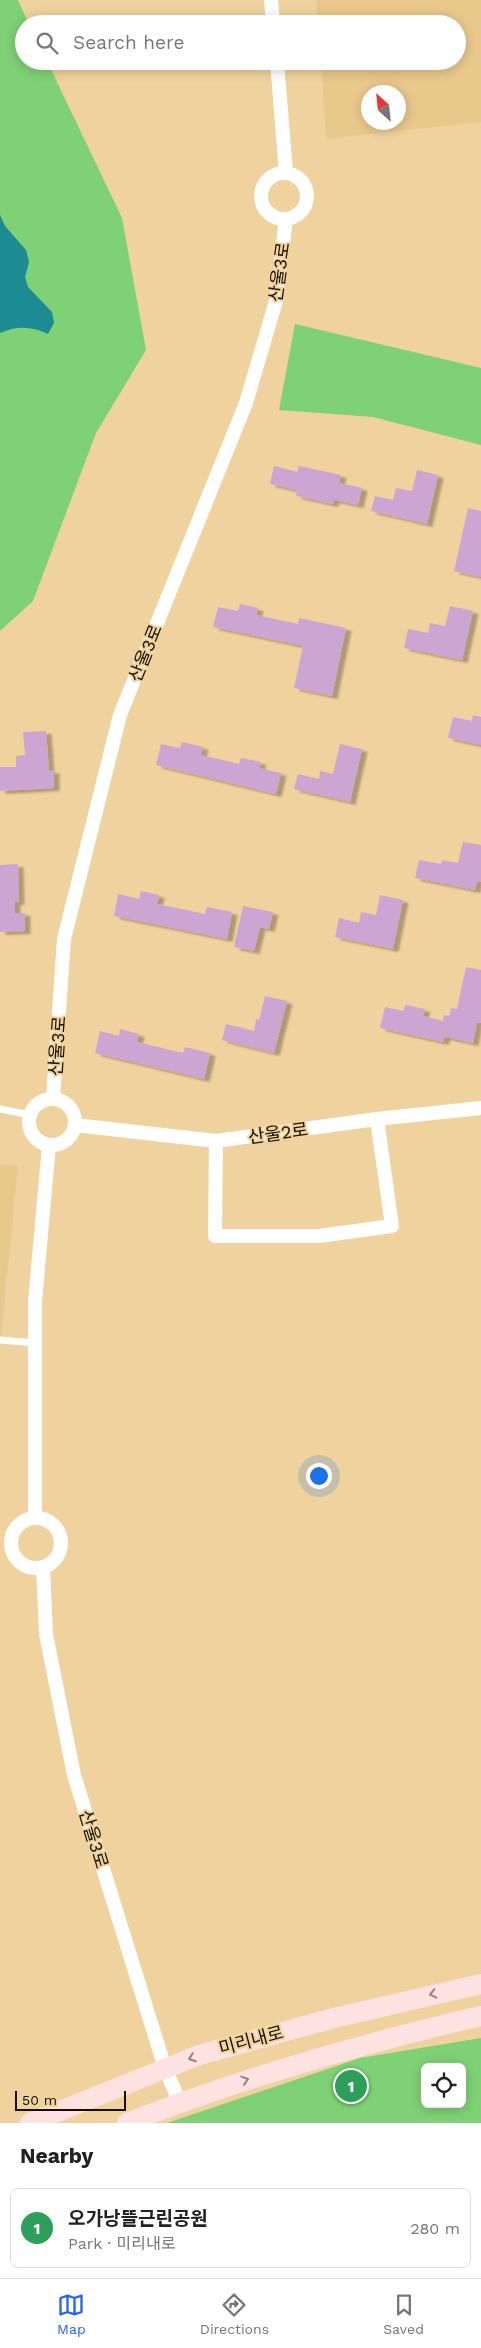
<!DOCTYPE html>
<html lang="en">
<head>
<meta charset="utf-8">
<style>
  body { margin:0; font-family:"Work Sans","Noto Sans KR",sans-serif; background:#f6f6f6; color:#222 }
  .controls { position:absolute; right:15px; bottom:15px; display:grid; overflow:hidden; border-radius:8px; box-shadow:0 2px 12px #0003 }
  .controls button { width:45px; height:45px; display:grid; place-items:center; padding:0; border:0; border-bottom:1px solid #e0e0e0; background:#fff; color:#222; font:25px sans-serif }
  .compass { position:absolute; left:361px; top:85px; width:45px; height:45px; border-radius:50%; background:#fff; box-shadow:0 2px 12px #0003; rotate:333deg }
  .scale { position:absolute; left:15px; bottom:12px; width:111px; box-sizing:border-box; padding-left:5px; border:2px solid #180e00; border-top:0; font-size:14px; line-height:18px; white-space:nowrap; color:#180e00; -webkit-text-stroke:4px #efd29d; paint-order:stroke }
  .you { position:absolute; left:318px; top:1475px; width:18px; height:18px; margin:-12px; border:4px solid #fff; border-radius:50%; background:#1a73e8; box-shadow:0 0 0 8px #1a73e833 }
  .badge { display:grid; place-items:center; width:32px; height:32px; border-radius:50%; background:#2563eb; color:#fff; font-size:16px; font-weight:700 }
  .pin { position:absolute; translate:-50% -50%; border:2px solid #fff; box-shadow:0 1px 5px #0006 }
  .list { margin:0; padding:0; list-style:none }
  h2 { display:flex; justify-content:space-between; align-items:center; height:65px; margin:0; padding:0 20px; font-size:21px }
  h2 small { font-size:16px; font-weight:400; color:#767676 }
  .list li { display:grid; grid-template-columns:32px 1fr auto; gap:15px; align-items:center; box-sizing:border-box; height:80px; margin:0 10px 10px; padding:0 10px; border:1px solid #e0e0e0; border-radius:8px }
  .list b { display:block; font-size:19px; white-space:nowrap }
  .list p { margin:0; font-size:16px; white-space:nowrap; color:#767676 }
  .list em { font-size:16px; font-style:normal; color:#767676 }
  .icon { flex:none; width:28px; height:28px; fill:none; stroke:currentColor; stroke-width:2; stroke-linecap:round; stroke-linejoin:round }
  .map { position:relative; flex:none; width:481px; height:2123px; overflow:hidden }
  .search { position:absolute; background:#fff; box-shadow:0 2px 12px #0003; left:15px; right:15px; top:15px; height:55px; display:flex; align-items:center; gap:12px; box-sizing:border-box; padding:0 18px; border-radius:28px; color:#767676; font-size:19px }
  .sheet { height:155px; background:#fff }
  nav { display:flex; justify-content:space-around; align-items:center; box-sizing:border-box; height:70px; border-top:1px solid #e0e0e0; background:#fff; font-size:14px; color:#767676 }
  nav a { display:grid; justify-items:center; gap:2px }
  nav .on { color:#2563eb }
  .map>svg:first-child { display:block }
</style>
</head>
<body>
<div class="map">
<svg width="481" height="2123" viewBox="0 0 481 2123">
  <defs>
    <filter id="shadow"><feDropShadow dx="5.5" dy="3" stdDeviation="1" flood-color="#0004"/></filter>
  </defs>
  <rect width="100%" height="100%" fill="#efd29d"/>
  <g fill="#e9c88c" fill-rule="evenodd">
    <path d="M316,0h165v122l-155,17 -5,-78h136v-37h-139zM368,92h30v30h-30z"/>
    <path d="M0,1164l18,2 -18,180z"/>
  </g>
  <g fill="#7ed175" fill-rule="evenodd">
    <path d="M0,0h18l11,24h-5v37h23l75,157 24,132 -50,83 -63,168 -33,30z"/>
    <path d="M295,324l186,44v77l-108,-28 -94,-7z"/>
    <path d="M481,2038v85h-314l193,-65zM425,2067h37v37h-37z"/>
  </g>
  <path fill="#1c8b92" d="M0,215l5,11 21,24 3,12 -4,15 3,10 24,25 2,11 -6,11c-17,-8 -31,-8 -48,-1z"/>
  <g fill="#cca5d2" filter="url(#shadow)">
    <path d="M274,466l23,6 2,-6 42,9 -2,8 23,5 -4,17 -24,-5 -1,4 -37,-8 1,-6 -27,-6z"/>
    <path d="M417,470l21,5 -11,49 -56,-13 4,-15 18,4 3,-12 16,3z"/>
    <path d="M468,508l13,3v66l-27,-6z"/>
    <path d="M240,604l18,4 -2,7 42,9 1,-6 47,10 -14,68 -38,-8 9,-42 -90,-19 5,-20 20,4z"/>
    <path d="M450,606l23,5 -11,49 -58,-12 4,-19 20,4 2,-10 15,3z"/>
    <path d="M473,715l8,2v28l-33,-7 5,-21 19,4z"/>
    <path d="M46,731l3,40 5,-1v18l-54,3v-24h16v-11l9,-1 -2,-23z"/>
    <path d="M182,742l21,5 -2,8 38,9 2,-6 20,4 -2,6 22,5 -5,21 -120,-29 5,-21 19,4z"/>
    <path d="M340,744l22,5 -12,53 -56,-13 4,-15 21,5 1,-8 13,3z"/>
    <path d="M463,842l18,3v37l-4,-1 -2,9 -60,-12 4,-18 22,4 1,-4 16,3z"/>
    <path d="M18,864l1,38h-4v11h10v18l-25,1v-67z"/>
    <path d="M141,891l18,4 -2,9 48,10 2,-7 25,5 -5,27 -113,-23 4,-22 21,5z"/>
    <path d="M380,895l23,5 -10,49 -58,-12 4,-19 20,5 2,-11 15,3z"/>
    <path d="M243,906l30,6 -4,17 -9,-2 -6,24 -20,-4z"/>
    <path d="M466,967l15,3v53l-4,-1 -4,21 -28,-6 -2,5 -63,-14 5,-21 19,4 1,-6 20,4 -2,7 20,5 1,-6 5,1 2,-8 6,1z"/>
    <path d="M265,996l22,5 -13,52 -52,-13 4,-16 28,7 2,-12 3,1z"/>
    <path d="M120,1029l19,5 -2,8 46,11 2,-6 25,6 -6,26 -109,-26 5,-22 19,5z"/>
  </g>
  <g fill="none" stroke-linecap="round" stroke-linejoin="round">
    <g stroke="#fff" stroke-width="7">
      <path d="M0,1109l30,6"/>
      <path d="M0,1340l35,3"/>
    </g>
    <g stroke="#fff" stroke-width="14">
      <path d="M271,0l2,24"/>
      <path d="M277,61l9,112"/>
      <circle cx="284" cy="196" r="23"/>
      <circle cx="52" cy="1122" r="23"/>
      <path d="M53,1099l11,-160 56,-224 126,-312 30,-102 10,-82"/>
      <path d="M75,1125l141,16 161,-22 104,-11"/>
      <path d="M216,1141l-1,95h104l73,-10 -15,-107"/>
      <path d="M35,1518v-216l14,-157"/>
      <circle cx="36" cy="1543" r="25"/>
      <path d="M43,1567l3,67 28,141 91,293 15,35"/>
    </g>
    <g stroke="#fde2e1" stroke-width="20">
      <path d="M30,2123l169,-68 135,-37 147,-34"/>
      <path d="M127,2123c115,-45 233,-79 354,-107"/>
    </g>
  </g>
  <defs><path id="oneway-chevron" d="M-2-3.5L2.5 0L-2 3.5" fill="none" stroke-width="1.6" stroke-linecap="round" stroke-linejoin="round" transform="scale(1.25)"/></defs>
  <g stroke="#96837c">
    <use href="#oneway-chevron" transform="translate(433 1994) rotate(167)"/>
    <use href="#oneway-chevron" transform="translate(192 2058) rotate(160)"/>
    <use href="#oneway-chevron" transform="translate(245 2080) rotate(-18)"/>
  </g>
  <g text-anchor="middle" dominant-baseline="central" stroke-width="4" stroke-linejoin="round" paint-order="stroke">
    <g font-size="18" fill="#180e00" stroke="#efd29d">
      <text transform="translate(279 272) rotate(-82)">산울3로</text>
      <text transform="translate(145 653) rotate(-68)">산울3로</text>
      <text transform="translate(57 1046) rotate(-86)">산울3로</text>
      <text transform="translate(278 1133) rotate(-8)">산울2로</text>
      <text transform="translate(94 1839) rotate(73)">산울3로</text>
      <text transform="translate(251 2040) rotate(-15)">미리내로</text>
    </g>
  </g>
</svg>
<div class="controls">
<button><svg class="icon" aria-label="locate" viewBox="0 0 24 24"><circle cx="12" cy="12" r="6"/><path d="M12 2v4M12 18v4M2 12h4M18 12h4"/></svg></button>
</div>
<svg class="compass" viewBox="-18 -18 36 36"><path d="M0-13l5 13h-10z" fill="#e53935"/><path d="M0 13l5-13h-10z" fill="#767676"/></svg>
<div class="scale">50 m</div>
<div class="you"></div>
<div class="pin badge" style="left:351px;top:2086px;background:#2e9e5b">1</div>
<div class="search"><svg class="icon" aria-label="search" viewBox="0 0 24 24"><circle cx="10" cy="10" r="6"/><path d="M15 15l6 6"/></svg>Search here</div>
</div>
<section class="sheet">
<h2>Nearby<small></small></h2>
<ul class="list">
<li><span class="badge" style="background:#2e9e5b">1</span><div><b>오가낭뜰근린공원</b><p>Park · 미리내로</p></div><em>280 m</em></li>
</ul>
</section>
<nav>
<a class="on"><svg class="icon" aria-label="map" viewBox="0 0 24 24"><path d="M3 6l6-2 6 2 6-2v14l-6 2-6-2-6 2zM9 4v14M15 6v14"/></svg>Map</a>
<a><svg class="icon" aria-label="directions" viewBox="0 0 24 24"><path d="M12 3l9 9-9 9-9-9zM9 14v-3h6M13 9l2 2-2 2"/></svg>Directions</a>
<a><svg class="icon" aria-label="saved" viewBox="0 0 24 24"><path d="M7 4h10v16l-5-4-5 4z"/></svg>Saved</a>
</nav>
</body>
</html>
